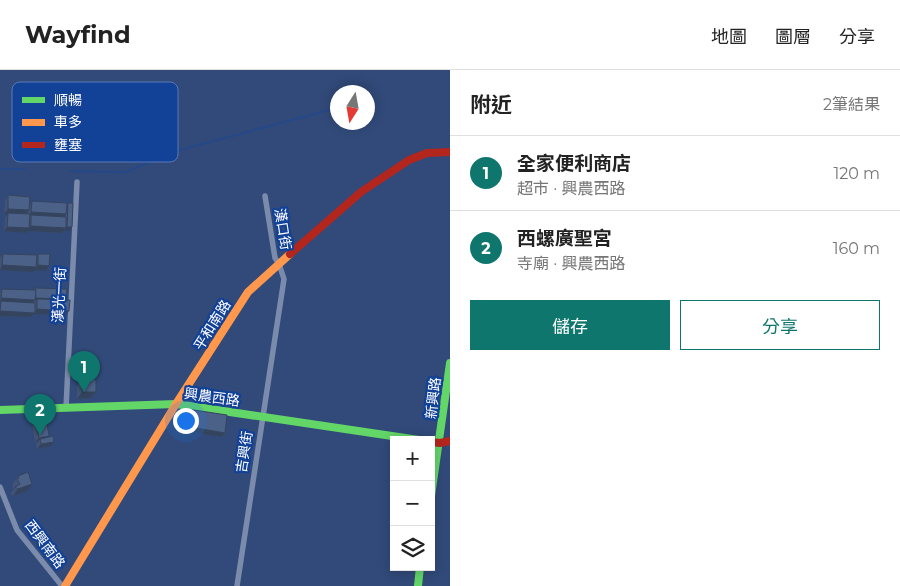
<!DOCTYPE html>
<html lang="zh-TW">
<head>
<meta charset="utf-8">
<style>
  body { margin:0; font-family:Montserrat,"Noto Sans TC",sans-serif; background:#f2f2f2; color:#222 }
  .controls { position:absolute; right:15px; bottom:15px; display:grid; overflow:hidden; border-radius:0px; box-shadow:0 2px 12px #0003 }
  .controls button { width:45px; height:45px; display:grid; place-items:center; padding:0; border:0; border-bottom:1px solid #e0e0e0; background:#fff; color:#222; font:25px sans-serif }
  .compass { position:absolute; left:330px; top:15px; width:45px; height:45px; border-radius:50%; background:#fff; box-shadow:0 2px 12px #0003; rotate:191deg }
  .you { position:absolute; left:185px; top:350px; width:18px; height:18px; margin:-12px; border:4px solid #fff; border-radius:50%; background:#1a73e8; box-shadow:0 0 0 8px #1a73e833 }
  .badge { display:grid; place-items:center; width:32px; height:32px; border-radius:50%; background:#0f766e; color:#fff; font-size:16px; font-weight:700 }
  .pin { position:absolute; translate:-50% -41px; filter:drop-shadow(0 1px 2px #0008) }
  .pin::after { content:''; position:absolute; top:26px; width:18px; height:15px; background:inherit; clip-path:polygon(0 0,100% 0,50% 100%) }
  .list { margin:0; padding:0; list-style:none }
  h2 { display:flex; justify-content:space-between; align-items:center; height:65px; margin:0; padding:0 20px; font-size:21px }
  h2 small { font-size:16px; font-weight:400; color:#767676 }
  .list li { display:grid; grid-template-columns:32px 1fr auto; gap:15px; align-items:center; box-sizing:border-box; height:75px; padding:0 20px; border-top:1px solid #e0e0e0 }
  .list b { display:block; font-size:19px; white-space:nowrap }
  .list p { margin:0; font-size:16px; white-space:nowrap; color:#767676 }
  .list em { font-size:16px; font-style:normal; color:#767676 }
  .actions { display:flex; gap:10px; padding:15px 20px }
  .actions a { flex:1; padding:11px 0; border:1px solid #0f766e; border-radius:0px; text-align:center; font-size:18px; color:#0f766e }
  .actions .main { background:#0f766e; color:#fff }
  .icon { flex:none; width:28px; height:28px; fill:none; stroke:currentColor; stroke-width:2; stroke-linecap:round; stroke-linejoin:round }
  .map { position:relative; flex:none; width:450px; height:516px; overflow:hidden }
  header { display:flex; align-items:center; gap:30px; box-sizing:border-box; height:70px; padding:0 25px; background:#fff; border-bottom:1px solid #e0e0e0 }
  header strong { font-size:24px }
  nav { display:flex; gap:28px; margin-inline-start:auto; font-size:18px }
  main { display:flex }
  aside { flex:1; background:#fff }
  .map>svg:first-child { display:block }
</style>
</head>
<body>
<header>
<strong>Wayfind</strong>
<nav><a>地圖</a><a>圖層</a><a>分享</a></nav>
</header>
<main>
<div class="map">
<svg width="450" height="516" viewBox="0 0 450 516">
  <rect width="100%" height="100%" fill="#314a79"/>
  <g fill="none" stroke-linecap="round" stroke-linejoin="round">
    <g stroke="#264888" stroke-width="2">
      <path d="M172,82l165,-44"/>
      <path d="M0,99h25"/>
      <path d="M70,101l56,1 37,-16"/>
    </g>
    <g stroke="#7b8bab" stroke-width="5.5">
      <path d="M66,338l11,-226"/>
      <path d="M0,417l17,43 45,56"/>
      <path d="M237,516l47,-307 -5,-15 -4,-6 -10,-62"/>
    </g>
    <g stroke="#63d668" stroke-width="8">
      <path d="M0,340l176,-6 243,36"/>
      <path d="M431,426l19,-133"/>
      <path d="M418,516l2,-19"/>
    </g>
    <path stroke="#ff974d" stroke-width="8" d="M65,516l111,-182 72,-112 42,-38"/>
    <g stroke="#b3261e" stroke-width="8">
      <path d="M290,184l71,-62 48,-32 18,-7 23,-1"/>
      <path d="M431,372l9,1 10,-2"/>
    </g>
  </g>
  <g fill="#415374">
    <path d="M8,125l22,9 2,-3 35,4 1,-2 1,28h-5l-2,2 -35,-2 -1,2 -22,-2 1,-13 3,-4h-4l1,-14z"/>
    <path d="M3,184l34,2 1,-2 11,12 -3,5 -12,-1 -1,2 -33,-2v-12z"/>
    <path d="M35,218l31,11v16l-32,-1 -3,3 -31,-1v-25l2,-2 32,1z"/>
    <path d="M82,310l14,12 -5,6 -14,1v-13z"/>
    <path d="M187,339l38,24 -4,4 -40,-7 2,-17z"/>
    <path d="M34,343l14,24 3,9 -14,3 -1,-6 2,-1h-3l-4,-25z"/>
    <path d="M18,406l9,15 -14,5 -3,-2 4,-6 -2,-2 1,-2v-1z"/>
  </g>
  <g fill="#35445e">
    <path d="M8,139l21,1 -3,5 -22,-1z"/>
    <path d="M31,142l35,2 -3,5 -32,-4 -1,2h-2z"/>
    <path d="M31,156l35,2 -4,5 -35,-2 -1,2 -22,-2 3,-4 22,1z"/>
    <path d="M67,157h5l-3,4h-5z"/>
    <path d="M2,195l34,2 -3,5 -33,-2z"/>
    <path d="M38,195l11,1 -3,5 -12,-1z"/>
    <path d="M35,227l31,2 -1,2 -30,-1 -3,4 -31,-3 -1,1 1,-4z"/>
    <path d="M37,239l32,2 -3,4 -32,-1 -3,3 -31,-1v-5l34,2z"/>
    <path d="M82,322h14l-5,6 -14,1z"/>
    <path d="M184,356l41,7 -4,4 -40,-7z"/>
    <path d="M49,366l-3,4 -6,-1 -2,3h-3l4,-4z"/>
    <path d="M54,372l-3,4 -14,3 4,-5z"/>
    <path d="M32,414l-5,7 -14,5 5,-7z"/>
  </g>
  <g fill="#4c6187" stroke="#35445e">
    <path d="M8,125l22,2 -1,13 -21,-1z"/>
    <path d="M32,131l35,2 -1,11 -35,-2z"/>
    <path d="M68,133h5l-1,24h-5z"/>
    <path d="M8,143l22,1 -1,14 -22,-1z"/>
    <path d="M31,145l35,2v11l-35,-2z"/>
    <path d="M3,184l34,1 -1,12 -34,-2z"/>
    <path d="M38,184h12l-1,12 -11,-1z"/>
    <path d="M35,218l32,1 -1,10 -30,-1z"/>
    <path d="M2,219l34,1 -1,10 -34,-2z"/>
    <path d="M37,229l33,1 -1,11 -32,-2z"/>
    <path d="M1,231l34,2v10l-35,-2z"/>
    <path d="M96,309v13h-14v-12z"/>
    <path d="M187,339l40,6 -2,18 -41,-7z"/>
    <path d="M45,342l4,24 -10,2 -5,-25z"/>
    <path d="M53,366l1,6 -13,2 -1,-5z"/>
    <path d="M28,402l4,12 -14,5 -3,-2 5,-3 -3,-5 2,-1 -1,-2z"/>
  </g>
  <g text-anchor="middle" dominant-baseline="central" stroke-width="4.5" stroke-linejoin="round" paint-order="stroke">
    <g font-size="14" fill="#fff" stroke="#124198">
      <text transform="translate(283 159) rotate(81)">漢口街</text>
      <text transform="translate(59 225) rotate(-87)">漢光一街</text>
      <text transform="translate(212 255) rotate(-58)">平和南路</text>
      <text transform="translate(212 327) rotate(8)">興農西路</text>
      <text transform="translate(433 328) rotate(-83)">新興路</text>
      <text transform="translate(244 382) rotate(-81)">吉興街</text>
      <text transform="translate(45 474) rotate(53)">西興南路</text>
    </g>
  </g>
  <rect x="12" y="12" width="166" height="80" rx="8" fill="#124198" stroke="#597ab7" stroke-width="1"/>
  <rect x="22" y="27" width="23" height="6" fill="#63d668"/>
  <rect x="22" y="49" width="23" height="7" fill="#ff974d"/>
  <rect x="22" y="72" width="23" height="6" fill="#b3261e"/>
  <g font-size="14" fill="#fff">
    <text x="54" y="35">順暢</text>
    <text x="54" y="57">車多</text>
    <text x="54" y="80">壅塞</text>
  </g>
</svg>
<div class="controls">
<button>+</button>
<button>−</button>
<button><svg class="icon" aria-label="layers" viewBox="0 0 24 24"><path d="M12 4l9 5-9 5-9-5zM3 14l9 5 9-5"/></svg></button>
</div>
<svg class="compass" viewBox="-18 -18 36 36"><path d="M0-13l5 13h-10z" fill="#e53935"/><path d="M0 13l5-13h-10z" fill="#767676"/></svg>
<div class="you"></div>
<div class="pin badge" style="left:84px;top:322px">1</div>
<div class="pin badge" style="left:40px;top:365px">2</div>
</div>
<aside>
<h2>附近<small>2筆結果</small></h2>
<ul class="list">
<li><span class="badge">1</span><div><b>全家便利商店</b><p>超市 · 興農西路</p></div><em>120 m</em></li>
<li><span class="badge">2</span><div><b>西螺廣聖宮</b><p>寺廟 · 興農西路</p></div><em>160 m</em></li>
</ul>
<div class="actions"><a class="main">儲存</a><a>分享</a></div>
</aside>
</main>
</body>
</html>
